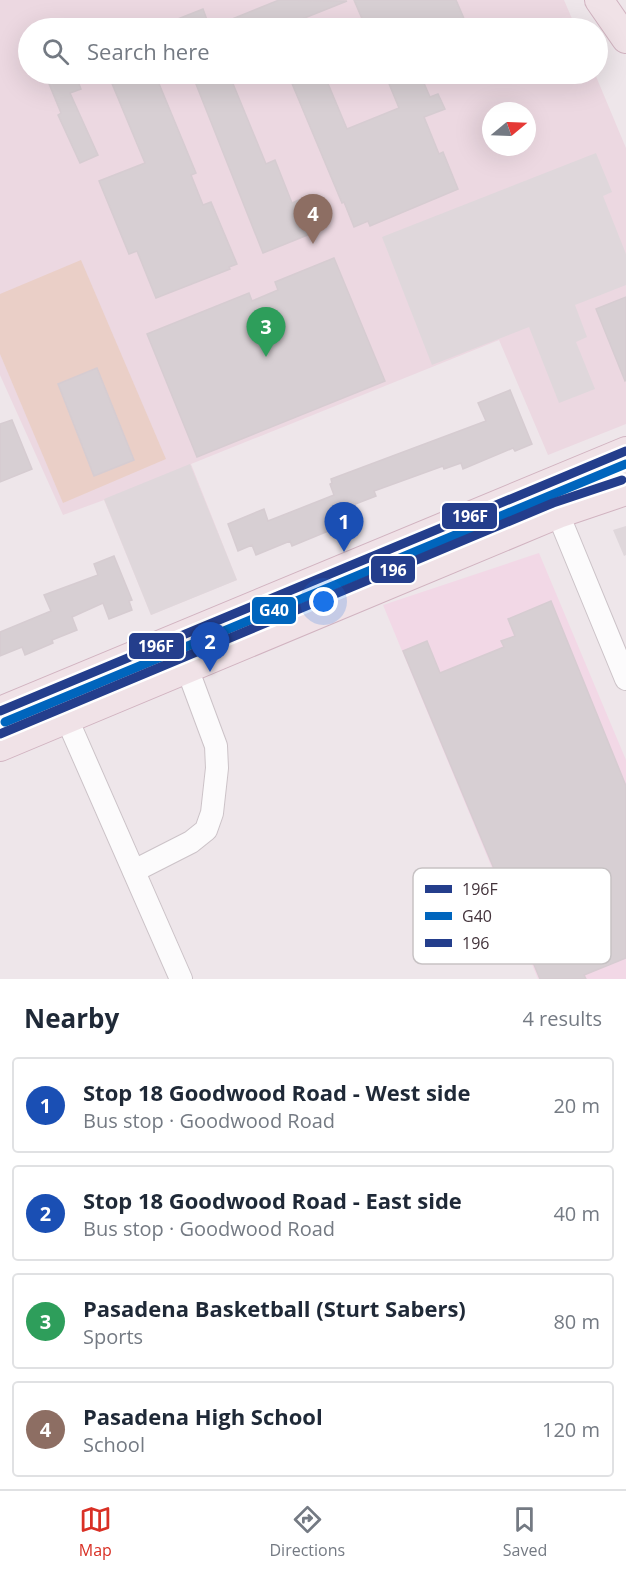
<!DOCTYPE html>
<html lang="en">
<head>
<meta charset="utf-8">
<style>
  body { margin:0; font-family:"Open Sans",sans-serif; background:#f2f2f3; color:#1f2937 }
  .compass { position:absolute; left:482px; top:102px; width:54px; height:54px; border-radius:50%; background:#fff; box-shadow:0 6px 24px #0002; rotate:71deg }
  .you { position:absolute; left:324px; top:602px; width:21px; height:21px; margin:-15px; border:4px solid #fff; border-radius:50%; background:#1a73e8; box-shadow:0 0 0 9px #1a73e833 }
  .badge { display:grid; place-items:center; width:39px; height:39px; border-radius:50%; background:#d93025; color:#fff; font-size:20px; font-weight:700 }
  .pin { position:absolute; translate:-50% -50px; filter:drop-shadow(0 2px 3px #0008) }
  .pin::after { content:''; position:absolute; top:32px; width:21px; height:18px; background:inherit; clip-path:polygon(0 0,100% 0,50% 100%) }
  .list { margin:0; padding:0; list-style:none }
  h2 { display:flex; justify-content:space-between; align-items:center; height:78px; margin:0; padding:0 24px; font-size:26px }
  h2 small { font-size:20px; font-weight:400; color:#747a83 }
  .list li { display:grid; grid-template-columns:39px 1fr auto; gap:18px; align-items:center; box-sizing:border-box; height:96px; margin:0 12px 12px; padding:0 12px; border:2px solid #e0e1e3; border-radius:6px }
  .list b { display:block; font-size:22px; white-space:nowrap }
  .list p { margin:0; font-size:20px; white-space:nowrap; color:#747a83 }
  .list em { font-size:20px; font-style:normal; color:#747a83 }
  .icon { flex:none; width:33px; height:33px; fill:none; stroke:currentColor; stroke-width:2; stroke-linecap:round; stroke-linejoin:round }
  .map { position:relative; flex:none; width:626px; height:979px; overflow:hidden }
  .search { position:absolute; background:#fff; box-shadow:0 6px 24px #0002; left:18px; right:18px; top:18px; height:66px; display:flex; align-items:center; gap:15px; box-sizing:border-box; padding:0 21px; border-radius:33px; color:#747a83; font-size:22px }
  .sheet { height:510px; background:#fff }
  nav { display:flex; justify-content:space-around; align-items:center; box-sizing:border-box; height:84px; border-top:2px solid #e0e1e3; background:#fff; font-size:16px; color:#747a83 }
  nav a { display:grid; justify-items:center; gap:3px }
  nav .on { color:#d93025 }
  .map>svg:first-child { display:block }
</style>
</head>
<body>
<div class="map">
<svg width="626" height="979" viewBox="0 0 626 979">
  <rect width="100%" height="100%" fill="#eee6ea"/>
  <path fill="#f2d8e6" d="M539,553l87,207v219h-88l-155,-374z"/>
  <path fill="#ecd8e1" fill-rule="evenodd" d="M0,0h564l12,28h-548v46h567l31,74v276l-78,31 -49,-115 -308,124 46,116 -86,35 -47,-115 -41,15 -63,-140zM491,111h36v36h-36z"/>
  <path fill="#eacfc7" d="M81,260l85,199 -103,44 -63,-149v-60z"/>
  <g fill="#dfd7db">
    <path d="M596,153l16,39 -9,4 23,58v31l-51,20 12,32 -11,5 19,47 -36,14 -30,-76 -97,38 -50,-128z"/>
    <path d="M190,464l47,116 -86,35 -47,-116z"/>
    <path d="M626,526v29l-2,1 -11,-26z"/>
  </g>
  <g fill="#d7cfd3" stroke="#d6ccd1" stroke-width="1.5">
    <path d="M279,0l68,1 -45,18 4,9h-151l48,-19 7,19z"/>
    <path d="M354,0h102l12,28h-102z"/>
    <path d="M45,74h30l6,15 -11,4 28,62 -18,8 -22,-48 3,-2z"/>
    <path d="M108,74h47l41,99 -5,2 12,30 8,-3 26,62 -8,3 1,2 -74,29 -19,-47 -8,3 -30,-73 46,-18z"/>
    <path d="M192,74h37l37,90 9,-4 17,43 9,-4 14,33 -52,21z"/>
    <path d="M288,74h36l23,55 52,-21 -14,-34h35l10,23 8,-3 7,15 -21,8 15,37 4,-2 15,37 -88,37 -2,-5 -14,6 -10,-25 -2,1z"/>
    <path d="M334,258l51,123 -188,76 -50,-123 102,-41 3,8 26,-11 -3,-8z"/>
    <path d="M626,297v83l-1,1 -29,-72z"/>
    <path d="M97,368l37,92 -40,16 -36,-92z"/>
    <path d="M510,390l22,54 -17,7 -2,-3 -50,21 -2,-6 -17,6 -1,-3 -69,25 2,5 -49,19 6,14 -41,17 -2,-5 -34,14 -4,-10 -14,6 -10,-27 36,-15 4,12 66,-26 -4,-11 2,-1 -1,-4 155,-58 -8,-18z"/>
    <path d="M12,420l20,49 -32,13v-58z"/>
    <path d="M114,556l18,44 -3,1 3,9 -23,9 -6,-16 -31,14 5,13 -25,10 1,3 -28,12 -3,-8 -22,9v-24l51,-21 -7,-16 54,-20 -4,-11z"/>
    <path d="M551,601l75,185v172l-42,17 2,4h-46l-137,-328 24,-10 13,32 64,-26 -3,-6 14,-5 -7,-17z"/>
  </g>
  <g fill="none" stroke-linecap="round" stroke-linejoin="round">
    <g stroke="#ccc3c8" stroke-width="24">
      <g id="minor">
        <path d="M558,514l68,165"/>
        <path d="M56,688l11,31 114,260"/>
        <path d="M134,871l57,-29 15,-12 6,-17 5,-45 -1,-22 -29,-78"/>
      </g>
    </g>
    <g stroke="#d1b3c0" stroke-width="30">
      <g id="major">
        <path d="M599,0l27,39"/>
        <path d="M0,711l626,-260"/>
        <path d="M0,747l558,-233 68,-23"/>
      </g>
    </g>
    <use href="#minor" stroke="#fcfbfc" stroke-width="22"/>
    <use href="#major" stroke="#f0e2e7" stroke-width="28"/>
    <g stroke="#fff" stroke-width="14">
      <path id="bus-1" d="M0,711l626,-260"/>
    </g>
    <g stroke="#fff" stroke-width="14">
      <path id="bus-2" d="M5,722l621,-258"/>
    </g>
    <g stroke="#fff" stroke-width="14">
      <path id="bus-3" d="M0,734l553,-231 69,-23"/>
    </g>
    <use href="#bus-1" stroke="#243e8c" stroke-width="9"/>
    <use href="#bus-2" stroke="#0065bd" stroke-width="9"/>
    <use href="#bus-3" stroke="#243e8c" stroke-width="9"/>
  </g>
  <rect x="413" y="868" width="198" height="96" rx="9" fill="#fff" stroke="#c7c2c4" stroke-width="1.5"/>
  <rect x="425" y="885" width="27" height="8" fill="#243e8c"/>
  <rect x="425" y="912" width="27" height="8" fill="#0065bd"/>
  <rect x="425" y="939" width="27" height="8" fill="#243e8c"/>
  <g font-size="16" fill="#43333b">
    <text x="462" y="895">196F</text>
    <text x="462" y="922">G40</text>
    <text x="462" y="949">196</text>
  </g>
  <g stroke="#fff" stroke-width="2">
    <rect x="441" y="502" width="57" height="28" rx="6" fill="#243e8c"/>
    <rect x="370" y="555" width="46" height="29" rx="6" fill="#243e8c"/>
    <rect x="251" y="596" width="46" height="29" rx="6" fill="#0065bd"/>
    <rect x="128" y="632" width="57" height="28" rx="6" fill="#243e8c"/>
  </g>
  <g font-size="16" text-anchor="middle" font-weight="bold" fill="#fff">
    <text x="470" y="522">196F</text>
    <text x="393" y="576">196</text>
    <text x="274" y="616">G40</text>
    <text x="156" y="652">196F</text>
  </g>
</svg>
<svg class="compass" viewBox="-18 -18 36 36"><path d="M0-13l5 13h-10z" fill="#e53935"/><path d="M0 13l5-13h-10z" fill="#747a83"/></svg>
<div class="you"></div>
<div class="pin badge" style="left:344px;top:552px;background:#1a4fb4">1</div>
<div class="pin badge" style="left:210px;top:672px;background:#1a4fb4">2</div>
<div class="pin badge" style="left:266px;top:357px;background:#2e9e5b">3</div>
<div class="pin badge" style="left:313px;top:244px;background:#8d6e63">4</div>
<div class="search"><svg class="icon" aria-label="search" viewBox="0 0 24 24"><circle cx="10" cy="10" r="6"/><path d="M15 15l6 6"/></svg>Search here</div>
</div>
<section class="sheet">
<h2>Nearby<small>4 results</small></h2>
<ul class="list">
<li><span class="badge" style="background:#1a4fb4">1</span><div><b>Stop 18 Goodwood Road - West side</b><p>Bus stop · Goodwood Road</p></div><em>20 m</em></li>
<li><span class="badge" style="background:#1a4fb4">2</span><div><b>Stop 18 Goodwood Road - East side</b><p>Bus stop · Goodwood Road</p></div><em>40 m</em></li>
<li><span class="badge" style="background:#2e9e5b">3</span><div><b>Pasadena Basketball (Sturt Sabers)</b><p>Sports</p></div><em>80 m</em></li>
<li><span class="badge" style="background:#8d6e63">4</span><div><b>Pasadena High School</b><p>School</p></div><em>120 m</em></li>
</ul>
</section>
<nav>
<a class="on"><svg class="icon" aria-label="map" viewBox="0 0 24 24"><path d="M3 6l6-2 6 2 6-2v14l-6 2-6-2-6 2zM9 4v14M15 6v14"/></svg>Map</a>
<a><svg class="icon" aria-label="directions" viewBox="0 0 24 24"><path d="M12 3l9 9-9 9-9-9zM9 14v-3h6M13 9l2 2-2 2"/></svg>Directions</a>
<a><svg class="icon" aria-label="saved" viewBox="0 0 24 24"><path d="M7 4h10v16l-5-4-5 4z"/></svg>Saved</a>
</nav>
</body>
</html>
